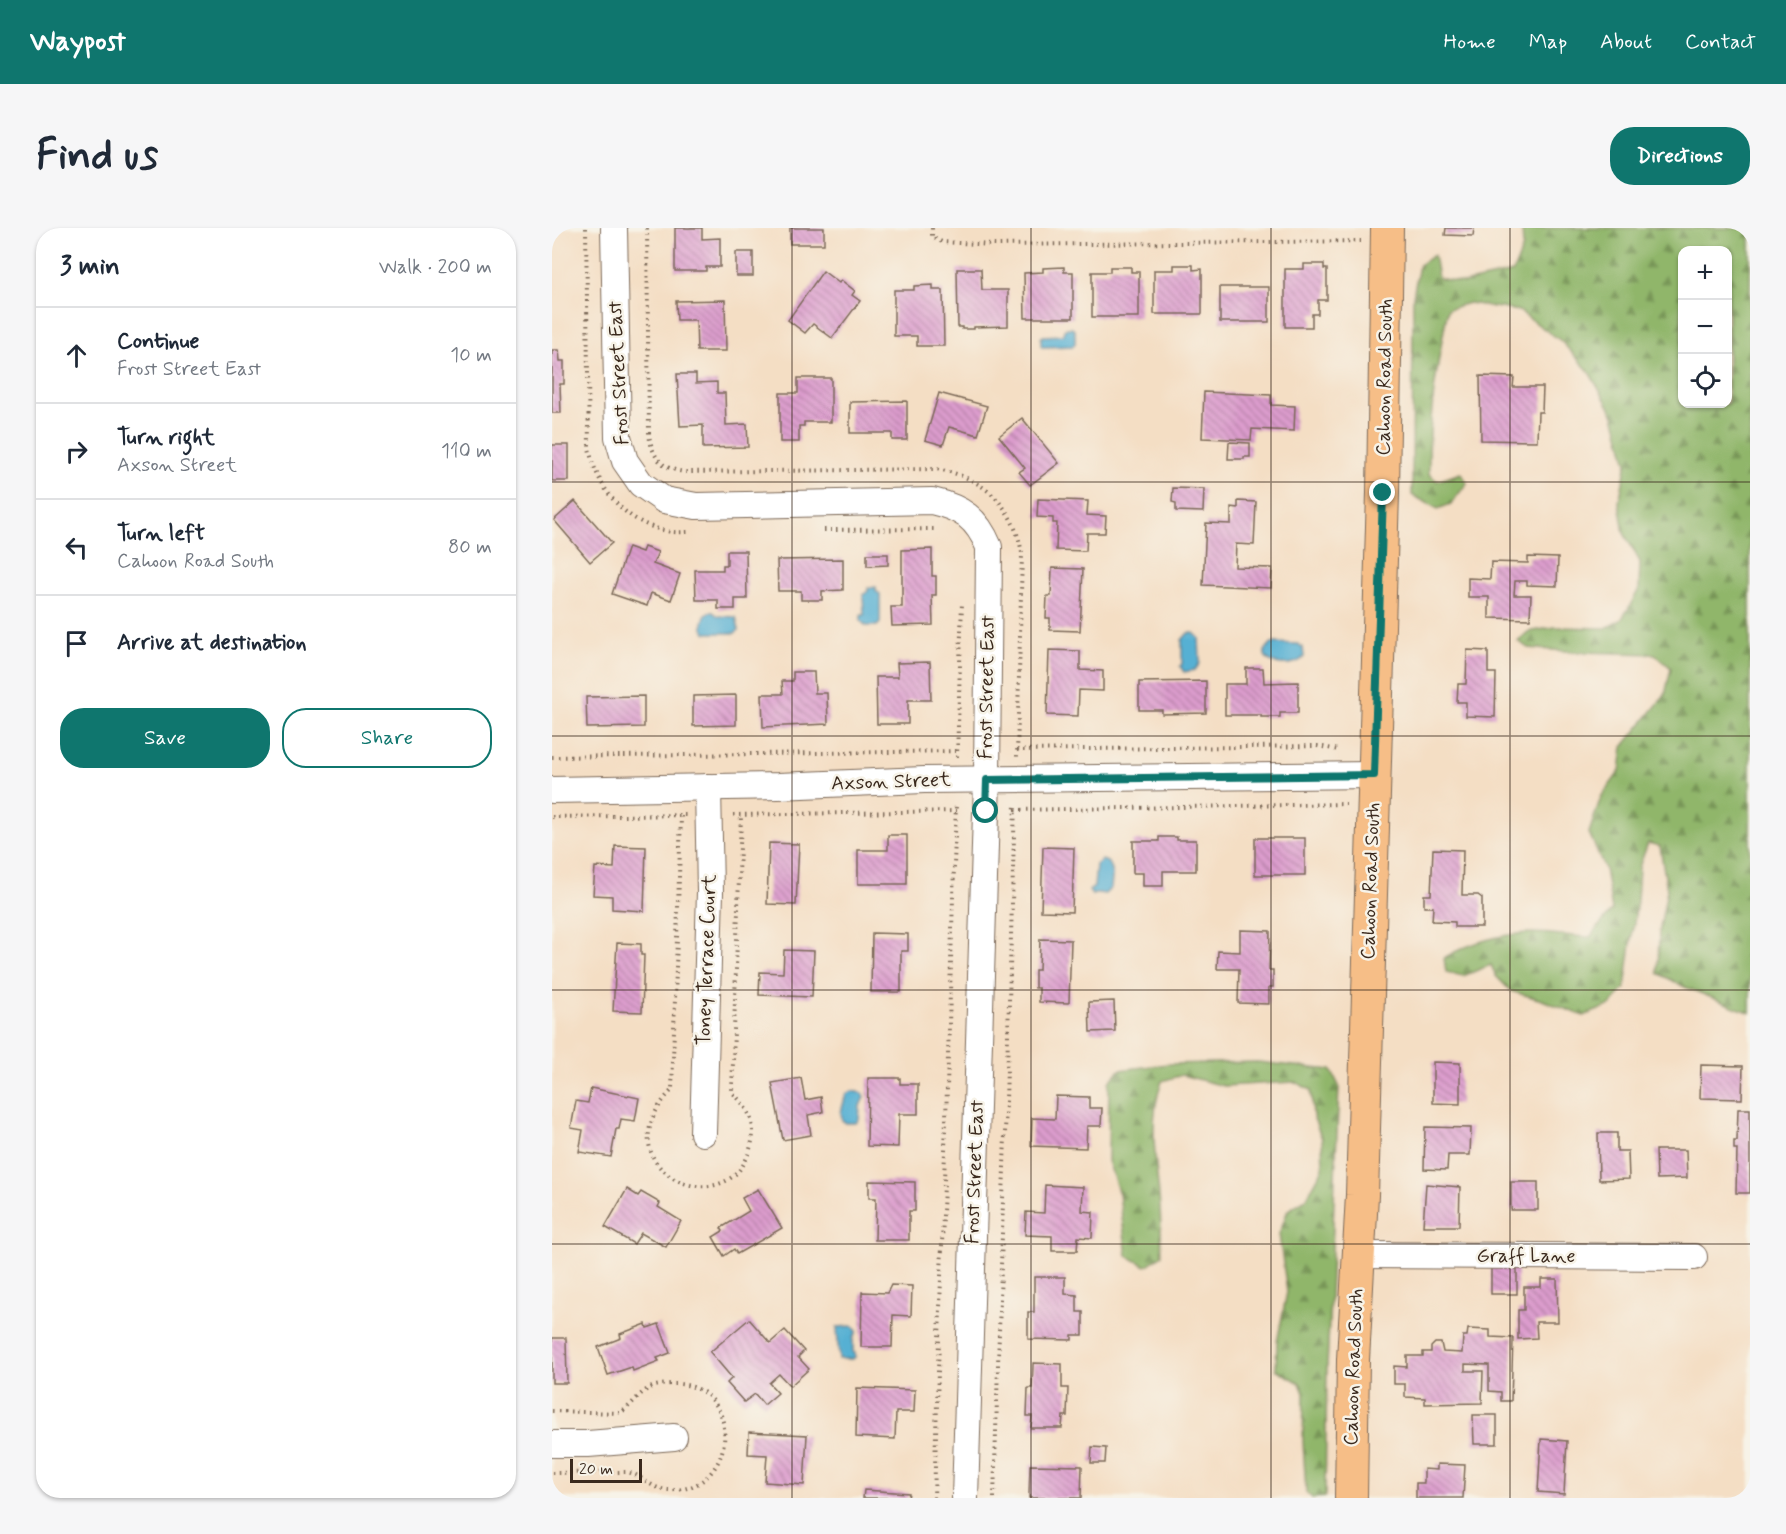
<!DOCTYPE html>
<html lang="en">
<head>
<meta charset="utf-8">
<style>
  body { margin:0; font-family:Mynerve,sans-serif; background:#f6f6f7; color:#1f2937 }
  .controls { position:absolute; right:18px; top:18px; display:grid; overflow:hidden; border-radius:12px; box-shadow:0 2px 4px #0004 }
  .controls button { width:54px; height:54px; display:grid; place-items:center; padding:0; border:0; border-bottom:2px solid #e0e1e3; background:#fff; color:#1f2937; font:30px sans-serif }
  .scale { position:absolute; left:18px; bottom:15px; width:72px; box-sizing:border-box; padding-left:6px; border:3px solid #3b2a1e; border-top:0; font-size:16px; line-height:21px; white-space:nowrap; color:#3b2a1e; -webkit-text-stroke:4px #f7f3e8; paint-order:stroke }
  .stop { position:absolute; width:18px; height:18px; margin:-14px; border:4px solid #0f766e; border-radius:50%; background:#fff }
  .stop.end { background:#0f766e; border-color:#fff; box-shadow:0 2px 6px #0008 }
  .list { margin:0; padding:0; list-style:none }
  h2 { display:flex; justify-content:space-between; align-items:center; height:78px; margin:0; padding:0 24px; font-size:26px }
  h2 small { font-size:20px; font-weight:400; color:#747a83 }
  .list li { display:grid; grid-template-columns:39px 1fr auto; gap:18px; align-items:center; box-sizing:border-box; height:96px; padding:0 24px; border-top:2px solid #e0e1e3 }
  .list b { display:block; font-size:22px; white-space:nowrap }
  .list p { margin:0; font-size:20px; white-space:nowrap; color:#747a83 }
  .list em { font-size:20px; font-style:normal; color:#747a83 }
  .actions { display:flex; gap:12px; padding:18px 24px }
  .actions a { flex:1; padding:14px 0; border:2px solid #0f766e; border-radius:24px; text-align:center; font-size:21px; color:#0f766e }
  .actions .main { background:#0f766e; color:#fff }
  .icon { flex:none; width:33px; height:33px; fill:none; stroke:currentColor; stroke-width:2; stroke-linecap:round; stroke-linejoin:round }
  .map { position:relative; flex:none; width:1198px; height:1270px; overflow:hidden; border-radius:24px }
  header { display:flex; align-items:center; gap:36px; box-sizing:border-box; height:84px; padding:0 30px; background:#0f766e; color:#fff }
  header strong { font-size:28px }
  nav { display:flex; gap:33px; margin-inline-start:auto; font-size:21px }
  .intro { display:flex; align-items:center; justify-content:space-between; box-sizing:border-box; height:144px; padding:0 36px }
  h1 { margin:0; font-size:42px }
  .button { padding:15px 27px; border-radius:24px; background:#0f766e; color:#fff; font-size:21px; font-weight:700 }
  main { display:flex; gap:36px; padding:0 36px }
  aside { flex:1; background:#fff; border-radius:24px; box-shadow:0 2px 4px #0004 }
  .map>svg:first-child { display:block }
</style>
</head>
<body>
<header>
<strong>Waypost</strong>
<nav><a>Home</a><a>Map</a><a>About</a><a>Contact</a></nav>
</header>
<div class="intro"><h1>Find us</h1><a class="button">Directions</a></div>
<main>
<aside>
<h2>3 min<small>Walk · 200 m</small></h2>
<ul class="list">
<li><svg class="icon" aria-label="ahead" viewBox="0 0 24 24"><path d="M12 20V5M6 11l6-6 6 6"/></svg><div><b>Continue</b><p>Frost Street East</p></div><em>10 m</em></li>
<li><svg class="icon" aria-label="right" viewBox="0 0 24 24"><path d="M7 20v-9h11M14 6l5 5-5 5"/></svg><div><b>Turn right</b><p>Axson Street</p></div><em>110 m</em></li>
<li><svg class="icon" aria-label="left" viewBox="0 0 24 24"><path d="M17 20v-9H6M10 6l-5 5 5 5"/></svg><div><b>Turn left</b><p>Cahoon Road South</p></div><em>80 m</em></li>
<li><svg class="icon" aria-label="arrive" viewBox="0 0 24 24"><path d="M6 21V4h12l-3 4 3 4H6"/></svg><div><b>Arrive at destination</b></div></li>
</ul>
<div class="actions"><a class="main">Save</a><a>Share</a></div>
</aside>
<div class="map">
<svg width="1198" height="1270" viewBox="0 0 1198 1270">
  <defs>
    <pattern id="forest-firs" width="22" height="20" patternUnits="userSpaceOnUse" patternTransform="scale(1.5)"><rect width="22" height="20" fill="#90b66b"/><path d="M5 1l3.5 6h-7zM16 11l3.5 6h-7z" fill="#779457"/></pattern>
    <pattern id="building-back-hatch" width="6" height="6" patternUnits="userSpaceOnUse" patternTransform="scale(1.5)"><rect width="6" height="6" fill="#dc9ccd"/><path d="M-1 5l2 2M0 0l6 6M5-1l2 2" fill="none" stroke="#b47fa6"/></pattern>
  </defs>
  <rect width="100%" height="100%" fill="#f7f3e8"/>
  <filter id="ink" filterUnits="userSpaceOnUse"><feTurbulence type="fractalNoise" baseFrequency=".0167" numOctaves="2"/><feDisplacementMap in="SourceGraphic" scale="12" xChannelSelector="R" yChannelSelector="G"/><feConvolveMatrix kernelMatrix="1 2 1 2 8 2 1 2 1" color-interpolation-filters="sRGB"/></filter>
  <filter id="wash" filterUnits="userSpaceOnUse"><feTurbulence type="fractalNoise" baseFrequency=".008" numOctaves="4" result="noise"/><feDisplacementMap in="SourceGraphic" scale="24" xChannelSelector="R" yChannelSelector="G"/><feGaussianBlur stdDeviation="1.35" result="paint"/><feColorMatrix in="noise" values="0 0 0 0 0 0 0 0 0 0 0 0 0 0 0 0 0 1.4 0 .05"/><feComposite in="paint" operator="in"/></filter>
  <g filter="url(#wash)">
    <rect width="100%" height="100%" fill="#f4dec4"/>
    <g fill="url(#forest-firs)" stroke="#667044" stroke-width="1.5" fill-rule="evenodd">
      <path d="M970,0h228v785l-65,-26 -27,-14 1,-40 8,-43 -7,-44 -12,-3 -9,24 -2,33 -12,88 -14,17 -27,11 -42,-16 -31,-9 -15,-15 -5,-11 -28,11 -17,-4 -2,-14c26,-16 60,-25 90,-25 19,0 38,4 56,4l22,-27 -7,-41 -16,-36 12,-36 19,-26 3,-24 42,-52 6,-27 -16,-14 -77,-2 -50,-4 -10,-7 10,-9 27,-5 51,1 15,-8 7,-11 11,-20 1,-27 -16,-29 -5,-31 8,-39 -13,-48 -26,-45 -27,-29 -42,-30 -50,-8 -21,6c-11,55 -20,110 -19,165l8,7 24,-8 6,10 -16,21 -13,5 -26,-14 1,-198 6,-32 15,-10 4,23 26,5 49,-11 10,-25zM1176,22v154h-46v-154z"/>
      <path d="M706,834l73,8 8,16 -12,282 -2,129 -13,1 -6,-6 -3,-51 1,-48 -4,-10 -24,-14 1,-27 10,-50 -8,-58 9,-24 18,-11 17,-31 -1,-29 -9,-23 -2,-26 -16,-8 -71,4 -42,-11 -20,6c-15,41 -5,84 -2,126 1,16 1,32 2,48l-16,11 -19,-10 -8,-62 -11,-33 1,-79 11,-12 48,-6z"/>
    </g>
    <g fill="#56b0d3" stroke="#486d78" stroke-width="1.5">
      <path d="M515,100h5l3,3v13l-2,2 -31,1 -1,-2v-7l2,-2 20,-1 1,-5z"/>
      <path d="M324,359v4l4,3v29l-3,3h-11l-5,-5v-6h3l-1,-20 5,-4v-3z"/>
      <path d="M157,384h4l5,4 18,1 3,13 -4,3h-28l-4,-4c-1,-7 0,-12 6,-17z"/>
      <path d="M636,405h6l5,5 1,25 -5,7 -11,2 -4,-6 2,-2v-24z"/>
      <path d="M721,415l25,1 5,4 1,9c-14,16 -57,3 -31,-14z"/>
      <path d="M550,632c14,3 10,17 9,28l-6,6 -7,-1 -6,2 -3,-4 5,-4 2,-22z"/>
      <path d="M300,863l10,2 2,4 -4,9 -1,13 -3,4h-10l-4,-3 -1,-8 5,-18z"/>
      <path d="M301,1098l4,5 -4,8v14h2v4l-3,2h-13l-2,-32z"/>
    </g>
    <g id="blocks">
      <g fill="url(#building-back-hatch)">
        <path d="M123,0h27v11l18,-1v29h-14v4h-31z"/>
        <rect x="238" y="0" width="34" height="16"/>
        <path d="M894,0h28l-1,8 -28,-1z"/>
        <rect x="184" y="24" width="17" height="24"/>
        <path d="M752,36h20v5h3v31h-9v14h-6v13h-27v-58h19z"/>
        <path d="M622,37h19v5l9,-1v45h-48v-44h20z"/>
        <path d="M512,39v5h9v46h-48l-1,-45 19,-1v-4z"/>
        <path d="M558,39h21v5h8v45h-47v-45h18z"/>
        <path d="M405,41h24l1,21h26v36l-34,1v2h-12v-2h-4z"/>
        <path d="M271,43l16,12 2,-3 14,11 -3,4 8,6 -28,37 -19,-14 -8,9 -17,-13z"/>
        <path d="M381,57v5h10l1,56h-27v-10h-23v-46h20v-4z"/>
        <rect x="668" y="59" width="49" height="35"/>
        <path d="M173,72l1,51h-29l-1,-31h-19l-1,-19z"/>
        <path d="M0,122h7l1,11h4v23h-4l1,29h-9z"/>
        <path d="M125,146h19v9l21,-1v11h8l1,32 21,-1 1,23 -45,1v-23l-23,1z"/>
        <path d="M928,148l34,1 -1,10h30l-1,25h-4l-1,29 -56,-1z"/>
        <path d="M246,150h33v44h-27v4h-5v16h-19v-49h18z"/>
        <path d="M652,164l67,3v10l24,1 -1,25 -42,-2 -1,11 -49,-2z"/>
        <path d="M387,165l48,13 -9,29 -29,-8 -6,18 -18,-5z"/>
        <path d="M355,173v39h-15v-7h-42v-31z"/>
        <path d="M470,190l37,45 -29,22 -11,-13 6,-4 -26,-32z"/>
        <path d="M677,214l21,1v14h-6v2h-16z"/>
        <rect x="0" y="217" width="17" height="36"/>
        <path d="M621,260l31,1 -1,23 -27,-1v-8l-4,-1z"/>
        <path d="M486,271l50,2 -1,14 19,1 -1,17h-18l-1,18 -30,-1 1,-27h-4v-5l-16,-1z"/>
        <path d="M23,273l37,42 -22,19 -36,-42z"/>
        <path d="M686,273l18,1 -2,43 -18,-1 -1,23 37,1 -1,20 -68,-3 3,-62 25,1v-17l7,1z"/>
        <path d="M76,319l14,5 2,-5 14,5 -5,12 27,10 -9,26 -20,-7 -4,13 -35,-12z"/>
        <path d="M380,321v27h4v19h-4l1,30 -41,1 -1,-19h11v-57z"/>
        <path d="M175,323h19l1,48h-12v10h-17v-9h-22l-1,-30h28v-5h4z"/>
        <path d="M315,326h21v11l-21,1z"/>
        <path d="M976,329l30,1 -1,28 -30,-1v-4h-12l-1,14h17l-1,24 -41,-1v-21h-21v-19l22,1 1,-17 37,1z"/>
        <path d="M291,331v31l-21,1v9h-21v-9h-23l-1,-31z"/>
        <path d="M500,340l31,1 -3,62 -30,-1v-12h-4l1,-22h4z"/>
        <path d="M497,422l31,1v19l23,1v20l-24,-1 -1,26 -31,-1z"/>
        <path d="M915,422l21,1v22h8l-1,44 -29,-1v-14h-9l1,-18h8z"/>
        <path d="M378,434l1,38h-23v24h-31l-1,-47h22l-1,-14z"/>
        <path d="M694,440h17l1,15 34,-1v31h-18v4h-19v-2h-36v-31h21z"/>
        <path d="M241,444h21l1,21h12l1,31 -65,3 -1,-33h21l-1,-13h11z"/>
        <path d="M654,453v32l-44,1v-4h-23v-28z"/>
        <path d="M184,467v30l-43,1v-30z"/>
        <path d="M92,468v31l-57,1 -1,-31z"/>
        <path d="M336,607h19v49h-49v-34h30z"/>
        <path d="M607,609h18v3h19v31h-33v15h-20v-13h-10v-32h26z"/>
        <rect x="703" y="610" width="50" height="37"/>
        <path d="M217,615l30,1 -3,61 -29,-1z"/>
        <path d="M63,618l31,1 -2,64 -32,-2v-13l-19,-1 2,-28 19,1z"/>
        <path d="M491,619l31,1 -2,64 -31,-1z"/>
        <path d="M881,621l30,1 -1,45h16l4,3v29h-27v-5l-23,-1 1,-14h-9v-12h7z"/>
        <path d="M688,702l30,1 -1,39h4v17h-4v17l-31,-1 1,-34h-22l1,-18 22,1z"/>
        <path d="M320,705l36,1v17h-7v41h-30z"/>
        <path d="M488,711l31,1 -2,63 -30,-1v-14h-4v-18h4z"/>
        <path d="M65,715l24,1v11h3l-2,57 -29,-1z"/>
        <path d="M232,722l30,1 -2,46 -53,-2 1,-23 23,1z"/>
        <path d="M562,773l1,30 -25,1 -1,-30z"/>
        <path d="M881,834l27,1v41l-27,-1z"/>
        <path d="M1149,837l42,1 -1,33 -42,-1z"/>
        <path d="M249,850l4,22 16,-3 2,15 -15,3 3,20 -28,5 -11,-57z"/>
        <path d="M316,850h32v6h18v30h-19l-1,33 -31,-1z"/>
        <path d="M39,860l48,10 -4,23 -14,-2 -2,10h-3l-5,28 -32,-5 4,-22 -12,-2 5,-27 12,2z"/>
        <path d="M504,868l33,1v11h13l-1,18h-14l-1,22 -55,-2 1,-28 23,1z"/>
        <path d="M1186,881h12v84h-14l1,-44h-3v-8h3z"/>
        <path d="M873,899l46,1 -1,27h-22l-1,15 -23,-1z"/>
        <path d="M1046,905h19v18h11l1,28 -30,1z"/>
        <path d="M1104,922h30l1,28 -30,1z"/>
        <path d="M317,953l46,1v29h-6v29h-34l1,-42h-7z"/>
        <rect x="959" y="954" width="27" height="28"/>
        <path d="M874,956l34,3 -1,39h-36z"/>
        <path d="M493,957l38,2 -1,24 11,1 -1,26 -14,-1 -1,14h-25v-15l-27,-1 1,-23 18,1z"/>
        <path d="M75,961l11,7 3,-4 19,11 -2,4 23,14 -15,26 -25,-14 -7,11 -29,-17z"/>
        <path d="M206,961l24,39 -45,26 -3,-5 -10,7 -11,-19 10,-6 -2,-3 28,-17 -7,-13z"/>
        <rect x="939" y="1038" width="26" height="28"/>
        <path d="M482,1049h31v17l12,1v17h6v23h-11v5l-44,-1v-27h6z"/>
        <path d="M989,1051h16l1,43h-22l1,16 -19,1v-29h6v-23h17z"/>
        <path d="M339,1057l21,1 -1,30 -18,-1 -1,32h-31l1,-55 25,1z"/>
        <path d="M197,1091l21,24 15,-13 19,21 -6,6 11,12 -19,17 -11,-12 -10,9 9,10 -14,12 -9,-11 -11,8 -17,-19 5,-5 -22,-26z"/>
        <path d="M94,1096l1,4 12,-4 11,29 -13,5 2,3 -26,10 -1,-4 -24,8 -10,-28 23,-9 -1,-4z"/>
        <path d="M916,1101l22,1v7l23,1 -2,63h-10v-9l-12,-1v-26l-24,-1v7h18l-1,32 -57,1v-6l-20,-1v-13h-11v-18l13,1v-11h16v-4h8v-5l4,-4h6l2,9 19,1 1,-17h4z"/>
        <path d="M0,1110h14l1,45h-15z"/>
        <path d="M481,1135l29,1v24h6l-1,28h-4l-1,12h-31l1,-12h-5l1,-28h4z"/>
        <path d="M305,1160l58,2 -1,22h-18l-1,27 -39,-2z"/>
        <path d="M921,1187h24v29h-23z"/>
        <path d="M197,1204l58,3 -3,50 -39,-3 2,-27 -19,-1z"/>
        <path d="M989,1211l26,2 -3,53 -26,-2z"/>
        <path d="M540,1219l14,1 -1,15h-14z"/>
        <path d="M885,1236l28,1 -2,33h-47v-15h8v-14l13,1z"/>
        <path d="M478,1237l52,1 -1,32h-52z"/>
        <path d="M312,1262l45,3 -1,5h-45z"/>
      </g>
    </g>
  </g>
  <g filter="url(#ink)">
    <use href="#blocks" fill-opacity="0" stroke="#7c6958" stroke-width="1.5"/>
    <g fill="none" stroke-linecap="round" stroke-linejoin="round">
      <g stroke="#7c6958" stroke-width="28">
        <g id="minor">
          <path d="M62,0l4,209 7,24 16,23 23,16 32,6 236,-5c30,7 45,17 57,46l-2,233 -22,718"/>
          <path d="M0,562l226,-4 146,-6 450,-5"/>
          <path d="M151,905l7,-241 -2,-105"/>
          <path d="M806,1027l336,2"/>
          <path d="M0,1216h36l86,-7"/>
        </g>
      </g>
      <g stroke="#7c6958" stroke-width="34">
        <path id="major" d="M799,1270l2,-138 9,-165 21,-702 4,-265"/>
      </g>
      <g stroke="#7c6958" stroke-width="4" stroke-dasharray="1.5 4.5" stroke-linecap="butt">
        <path d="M34,0l3,220c8,41 36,75 78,83 8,2 16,1 24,1"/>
        <path d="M95,0l2,207c4,23 12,34 37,37l250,-3c48,8 77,36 86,84l-5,204"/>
        <path d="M380,0v9l10,5 52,3 367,-4"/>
        <path d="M272,302l113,-1"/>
        <path d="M465,522l300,-4 22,4"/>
        <path d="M0,529l406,-6"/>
        <path d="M405,529l5,-155"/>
        <path d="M463,582l331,-6"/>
        <path d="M181,587l223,-4"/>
        <path d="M129,588l-9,274c-76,79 56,138 78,59 8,-25 -1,-40 -18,-57l9,-277"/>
        <path d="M0,589l134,-2"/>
        <path d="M0,1183l68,2c12,-7 19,-21 32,-26 8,-3 19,-3 27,-3 63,5 59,101 -3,106 -26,2 -31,-15 -50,-18l-74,1"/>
        <path d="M382,1270l22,-695"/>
        <path d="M442,1270l21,-695"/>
      </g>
      <use href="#minor" stroke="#fff" stroke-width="26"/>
      <use href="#major" stroke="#f6be87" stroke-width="32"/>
    </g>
  </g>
  <g fill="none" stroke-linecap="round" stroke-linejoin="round" filter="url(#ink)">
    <path stroke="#0f766e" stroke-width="8" d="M434,583l1,-31 387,-5 9,-282"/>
  </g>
  <path fill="none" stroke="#3b2a1e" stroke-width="1.5" stroke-opacity="0.55" d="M240,0v1270M479,0v1270M719,0v1270M958,0v1270M0,254h1198M0,508h1198M0,762h1198M0,1016h1198"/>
  <g text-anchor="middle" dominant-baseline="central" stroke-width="5" stroke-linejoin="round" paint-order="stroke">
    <g font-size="20" fill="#3b2a1e" stroke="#f7f3e8">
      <text transform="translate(67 145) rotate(-93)">Frost Street East</text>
      <text transform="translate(833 149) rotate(-89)">Cahoon Road South</text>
      <text transform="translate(435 459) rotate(-89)">Frost Street East</text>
      <text transform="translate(339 554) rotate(-2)">Axson Street</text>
      <text transform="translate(819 653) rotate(-88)">Cahoon Road South</text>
      <text transform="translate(155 732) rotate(-88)">Toney Terrace Court</text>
      <text transform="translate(423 944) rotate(-88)">Frost Street East</text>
      <text x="974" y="1028">Graff Lane</text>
      <text transform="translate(802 1139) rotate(-88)">Cahoon Road South</text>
    </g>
  </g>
</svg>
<div class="controls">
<button>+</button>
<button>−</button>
<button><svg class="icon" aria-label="locate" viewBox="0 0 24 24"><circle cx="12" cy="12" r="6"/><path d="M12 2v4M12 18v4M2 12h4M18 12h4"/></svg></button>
</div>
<div class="scale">20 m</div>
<div class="stop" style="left:434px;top:583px"></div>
<div class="stop end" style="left:831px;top:265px"></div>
</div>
</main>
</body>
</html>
